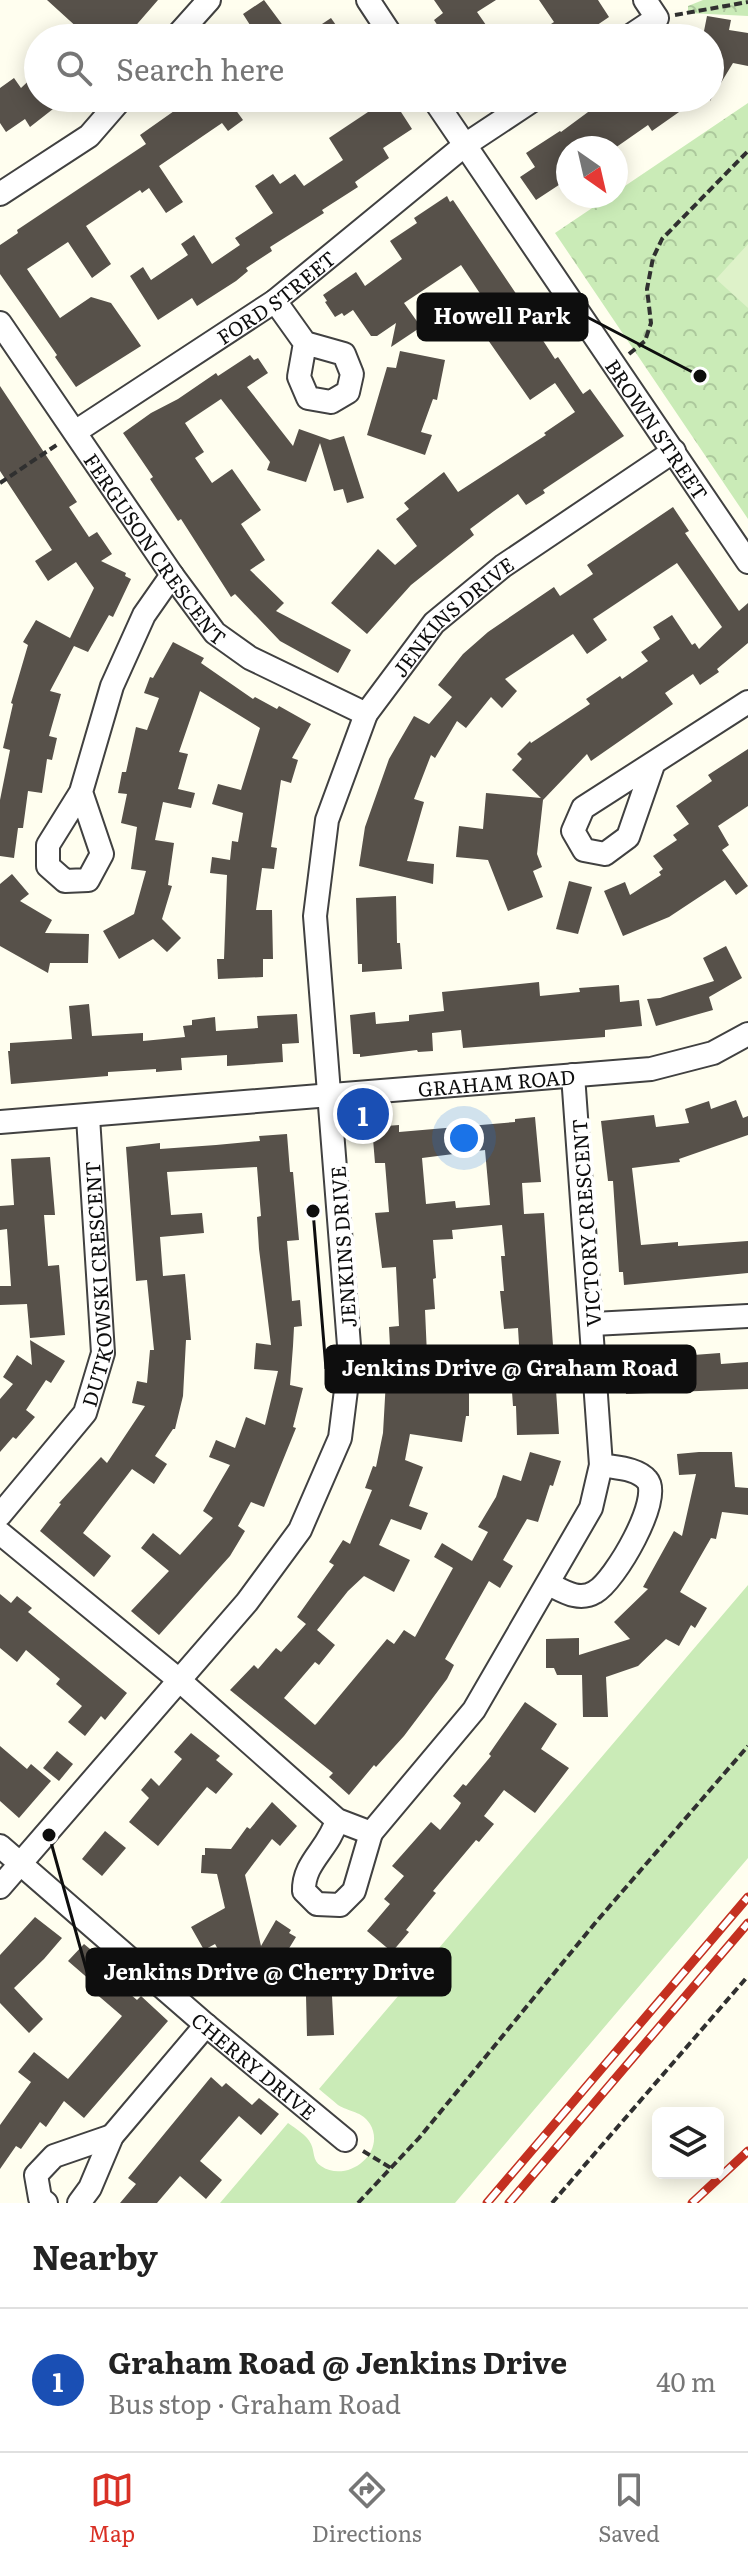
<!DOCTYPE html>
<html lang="en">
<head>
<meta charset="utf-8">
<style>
  body { margin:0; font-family:Literata,serif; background:#f2f2f2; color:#222 }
  .controls { position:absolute; right:24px; bottom:24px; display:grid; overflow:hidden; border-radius:12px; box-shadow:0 4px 20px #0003 }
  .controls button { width:72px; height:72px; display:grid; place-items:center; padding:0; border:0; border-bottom:2px solid #e0e0e0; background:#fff; color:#222; font:40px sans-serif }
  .compass { position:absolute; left:556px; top:136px; width:72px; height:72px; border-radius:50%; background:#fff; box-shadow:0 4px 20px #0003; rotate:146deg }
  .you { position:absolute; left:464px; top:1138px; width:28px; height:28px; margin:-20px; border:6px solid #fff; border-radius:50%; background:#1a73e8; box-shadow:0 0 0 12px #1a73e833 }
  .badge { display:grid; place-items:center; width:52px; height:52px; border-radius:50%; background:#d93025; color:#fff; font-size:26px; font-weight:700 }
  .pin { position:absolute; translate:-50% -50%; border:4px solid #fff; box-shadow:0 2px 8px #0006 }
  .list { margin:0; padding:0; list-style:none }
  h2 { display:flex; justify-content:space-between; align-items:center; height:104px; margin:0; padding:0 32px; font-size:34px }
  h2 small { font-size:26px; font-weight:400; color:#767676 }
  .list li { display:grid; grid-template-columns:52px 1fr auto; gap:24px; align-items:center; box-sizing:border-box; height:144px; padding:0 32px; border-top:2px solid #e0e0e0 }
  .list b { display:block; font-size:30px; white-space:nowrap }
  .list p { margin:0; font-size:26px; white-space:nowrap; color:#767676 }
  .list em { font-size:26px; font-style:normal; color:#767676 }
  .icon { flex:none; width:44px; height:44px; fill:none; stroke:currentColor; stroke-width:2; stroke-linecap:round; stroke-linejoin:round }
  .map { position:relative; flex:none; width:748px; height:2203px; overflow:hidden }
  .search { position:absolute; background:#fff; box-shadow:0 4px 20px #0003; left:24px; right:24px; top:24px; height:88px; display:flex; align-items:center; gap:20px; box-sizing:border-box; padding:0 28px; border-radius:44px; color:#767676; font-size:30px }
  .sheet { height:248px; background:#fff }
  nav { display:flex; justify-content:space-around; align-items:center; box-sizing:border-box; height:112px; border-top:2px solid #e0e0e0; background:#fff; font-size:22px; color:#767676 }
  nav a { display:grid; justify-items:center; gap:4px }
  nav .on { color:#d93025 }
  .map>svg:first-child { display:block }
</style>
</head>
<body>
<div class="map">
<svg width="748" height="2203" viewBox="0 0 748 2203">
  <defs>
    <pattern id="park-crowns" width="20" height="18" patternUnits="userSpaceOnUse" patternTransform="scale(2)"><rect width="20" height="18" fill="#caebb7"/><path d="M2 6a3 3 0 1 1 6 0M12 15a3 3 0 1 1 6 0" fill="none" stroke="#acc89c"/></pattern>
  </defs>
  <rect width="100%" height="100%" fill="#fffeef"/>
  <path fill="#caebb7" d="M748,1585v273l-293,345h-235l68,-80c8,6 19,12 23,21 4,8 1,16 10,22 26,18 66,-13 49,-42 -8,-13 -21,-12 -32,-19 -6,-5 -13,-11 -19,-16z"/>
  <g fill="url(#park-crowns)">
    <path d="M703,0h45v16l-60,-3v-7z"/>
    <path d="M748,103v416l-193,-286 55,-37h6v-4z"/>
  </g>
  <path fill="#def2c9" d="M748,244v64l-32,-29z"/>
  <g fill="#57514a" fill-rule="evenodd">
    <path d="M47,0h111l-33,38h-53l8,-8z"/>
    <path d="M264,0l23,31 -11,7h-46l20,-13 -7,-11z"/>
    <path d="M434,0h62l-19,12 18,26h-49l-12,-18 9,-7z"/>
    <path d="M539,0h59l11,17 -31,21h-44l16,-10 -2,-2 6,-4z"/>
    <path d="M707,16l24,4 -2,10 19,3v33l-15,-3 -23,38v-64l-7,-1z"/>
    <path d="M331,18l14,20h-44z"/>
    <path d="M38,72v26h29l-37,29 -5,-8 -19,13 -6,-9v-35l14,-10 7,10z"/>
    <path d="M180,98h47l16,22 -15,11 -6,-8 -63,43 24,36 -17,11 -17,-25 -7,5 -2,-3 -54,36 25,38 -19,14 -24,-36 -41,27 33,49 31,-21 20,6 30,43 -65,41 -21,-30 2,-2 -57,-81v-29l18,-12 -1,-3 129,-86 -6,-9 44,-31z"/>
    <path d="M389,98h3l20,31 -29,19 6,10 -34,24 3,5 -36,23 2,3 -54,34 2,4 -26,17 2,3 -12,10 -39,25 -5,-8 -34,22 -28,-44 13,-9 8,13 37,-25 -7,-11 13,-9 18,29 28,-19 -5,-7 38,-25 -18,-27 18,-12 7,10 15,-10 9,12 39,-26 -14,-22z"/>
    <path d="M607,98h92l-47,33 -4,-6 -33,23h-47v31l-32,21 -16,-23 15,-10 -9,-14 34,-22 1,1z"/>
    <path d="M447,196l3,6 3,-2 70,104 11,16 -3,2 24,37 3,-2 25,37 7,-5 34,47 -81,54 2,3 -19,12 -8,-11 -24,17 -24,18 4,6 -63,50 -44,49 -36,-31 47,-54 17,16 22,-19 -21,-27 13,-10 -5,-6 40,-31 14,20 88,-57 -2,-2 31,-21 -20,-29 -25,17 -65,-93 16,-12 -20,-30 -57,38 17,24 -30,20 5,-24 -19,13h-6l-18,-26 -9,6 -2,-3 -7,4 -10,-15 2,-1 -4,-6 33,-23 9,14 37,-27 -12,-18 27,-18 -3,-5z"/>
    <path d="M400,351l45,9 -8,40 -4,-1 -12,33 11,3 -7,20 -58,-20 20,-68 9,1z"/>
    <path d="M250,355l4,5 4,-2 10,15 -21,14 46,59 6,-17 31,11 14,-4 20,62 -17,5 -4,-14 -9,2 -14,-48 -14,39 -39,-12 3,-8 -49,-63 -36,24 19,29 -9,6 17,25 20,-14 29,41 -20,14 24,36 -15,10 34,33 -8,8 75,39 -13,23 -58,-32 -45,-47 -4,3 -50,-78 -3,2 -28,-42 3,-2 -30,-44 28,-20 27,-14 38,-26 2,3z"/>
    <path d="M0,386l77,116 -8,5 20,30 8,-5 15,22 -11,7 25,12 -1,3 6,3 -18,38 -4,-2 -21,37 -14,-6 -24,45 11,3 -12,42 8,2 -5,22 -5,-1 -5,34 -14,-2 -5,37h-5l-4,30 -14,-2v-56l10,-50 -7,-2 10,-44 -2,-1 17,-58 -5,-3 13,-22 34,18 24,-50 -18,-26 -28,19 -13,-20 17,-11 -52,-79z"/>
    <path d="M673,507l16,24 -4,2 54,78 9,-8v40l-31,26 2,3 -19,13 -7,-11 -28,19 8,11 -82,57 -4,-7 -44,46 -6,54 5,13 -9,4 10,26 -35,14 -20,-51 -32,-3 3,-31 24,3 3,-36 55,5 -29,-28 10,-11 -5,-5 13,-13 1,2 59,-39 -4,-5 34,-23 2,3 26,-18 -7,-9 19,-13 -7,-12 19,-12 20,30 3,-2 4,6 23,-22 -45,-64 -84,56 14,21 -20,14 -14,-20 -68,45 12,12 -15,17 -11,-11 -25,31 -9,-7 -22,37 -4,-3 -17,44 10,3 -17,59 27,3 -1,20 -74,-18 6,-39 24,-68 25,-43 15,8 23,-27 -14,-12 25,-31 25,-22 66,-45 6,9 33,-22 -6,-9z"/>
    <path d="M173,642l31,16 -3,5 52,36 2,-2 22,12 2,-3 32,18 -19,34 6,2 -7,23 -10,-3 -10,67 6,1 -3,21 -12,-1 -6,42h16l1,49h-10v18l-45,2 -1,-20h7l3,-84 -17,-2 2,-16 18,3 2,-19 6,1 5,-29 -31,-9 6,-20 23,6 19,-62 -60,-37 -21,61 9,2 -10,35 17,4 -4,15 -28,-6 -8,38 19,3 -6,42 4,1 -10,33 19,19 -14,14 -14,-13 -34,20 -16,-28 31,-17 12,-43 -15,-2 6,-42 -16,-4 6,-29 -9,-1 4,-21h4l10,-45 11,3 12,-32 -15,-5 6,-16 3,1z"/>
    <path d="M748,749v57l-30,20 11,19 -7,5 26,36 -12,9 -11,-15 -56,37 -46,19 -19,-45 21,-9 5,13 31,-20 -2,-3 4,-3 -10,-13 24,-16 -4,-5 16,-11 -13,-18 36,-25 -4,-6z"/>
    <path d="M12,874l17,20 -9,7 32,19 -7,13 44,1 -1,29h-38l-2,10 -48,-27v-62z"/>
    <path d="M569,881l23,6 -14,47 -22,-5z"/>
    <path d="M396,896l1,47h3l2,26 -40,3v-8h-4l-2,-66z"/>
    <path d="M726,946l16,32 -33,19 4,13 -57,16 -9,-27 13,-1 54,-17 -11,-23z"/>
    <path d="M539,982l1,14 40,-4 -1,-4 40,-3 1,17 19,-2 3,26 -37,4v7l-142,11 -2,-18 -29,3 1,18 -15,1 -1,-2 -57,7v-3h-7l-3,-39 25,-3 1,12 33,-3v-6l35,-4 -2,-19z"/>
    <path d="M89,1004l3,32 51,-3v8l42,-4 -2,-11 9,-1v-5l23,-3 1,14 42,-3 -1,-12 40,-2 2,29 -17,1 1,18 -56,4v-11l-46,3 1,12 -26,2v-3l-48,3v4l-97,8 -3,-33h2v-8l62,-4 -3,-33z"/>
    <path d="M736,1100l7,18 5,-2v19l-69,24 1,3 -48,6 9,77 37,-3v4l70,-5v32l-124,12 -1,-13h-4l-6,-91h-5l-7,-60 53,-6 2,12 33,-4 -4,-14 24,-8 2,8z"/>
    <path d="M535,1117l6,65 -19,1 2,31 20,-1 15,221 -42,1 -1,-29h-3l-2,-29h10l-3,-49 -14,1 -4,-38h4l-3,-35h4l-3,-31 -50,5 1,9 -20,1 3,38 -3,1 2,30 -10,1 2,45 -2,34 44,-1v28h-3l-4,26 -52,-8 -5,26 18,7 -14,39 19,7 -7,17 -30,-11 -12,26 31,15 -16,32 -30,-16 -16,15 -31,39 18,15 -16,20 -4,-3 -31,36 31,27 2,-2 70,-84 7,5 10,-14 11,7 38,-69 -19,-11 8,-14 30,18 16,-29 -10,-5 18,-30 7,-22 18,6 9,-29 31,9 -8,25 -3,-1 -12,37 -11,-3 -24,41 10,6 -13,22 -11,-7 -44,78 9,6 -7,14 -43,57 -28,31 -2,-2 -25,30 -20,-18 4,-4 -103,-83 24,-25 4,4 18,-21 5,4 25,-28 -9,-7 37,-52 -5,-3 14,-22 7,4 22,-54 -7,-2 8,-22 3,1 7,-34 3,-53 2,-15h3l-2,-38 10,-1 -3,-59 -14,1 -7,-55 14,-1 -4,-49h-10l-3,-36 27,-2v7l116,-10v-3zM485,1150l5,55 -34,3 -1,-7 -29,3 -4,-46z"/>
    <path d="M287,1134l3,38h3l6,68 -12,1 5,60 8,-1 2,26 -8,1 -1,19 -3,39 13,3 -10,39 3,1 -32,79 -13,-5 -13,24 7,5 -15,25 -71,79 -28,-24 38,-40 -28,-23 12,-15 27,22 33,-37 -10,-7 27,-46 -21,-8 7,-17 19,8 11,-31 19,8 13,-54 -24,-2 2,-26 15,2 -12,-96 -2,-32 4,-1 -4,-49 -90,5 4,43 31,-2 2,20 -44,4 3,39 22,-2 6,66h-5l-3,56 -8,33h-2l-18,27 12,8 -13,20 -22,-15 -49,64 28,23 -17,21 -54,-46 21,-27 -2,-1 42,-46 6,6 38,-57 -13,-3 5,-22 10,2 3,-33h4l-7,-70 -11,1 -10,-134 34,-4v6l56,-4 44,-4 -1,-5z"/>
    <path d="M50,1157l5,58h-11l4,51 11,-1 6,70 -35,3 -3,-34 -27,1v-19h11l-4,-57 -7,1v-24l14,-1 -3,-46z"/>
    <path d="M30,1340l35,21 -14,22 -5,-3 -20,30 9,7 -19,22 -3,-2 -13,15v-53l13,-15 -10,-7 14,-22 15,10z"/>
    <path d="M720,1353l1,11 27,-2v27l-122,5 -2,-22h4l-1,-12z"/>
    <path d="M699,1452h33l3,35 13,1v27l-26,-3 -6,27 -5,-1 -31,54 27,16 -12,20 -4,-3 -12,21 -13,-7 -28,27 -32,11 2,40h-25l-1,-42h-25l-3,-7h-8v-29l33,-1v17l51,-16 -16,-17 34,-33 -5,-2 31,-56 8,5 14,-62 -17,1 -2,-21z"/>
    <path d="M0,1594l11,9 6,-7 15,12 -4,4 99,81 -22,27 -4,-4 -16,20 -17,-14 14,-16 -26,-22 4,-5 -34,-29 -9,12 -17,-14z"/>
    <path d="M525,1702l32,22 -16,25 28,19 -34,45 -31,-23 -20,26 10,8 -15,18 -3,-2 -43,51 3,2 -30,37 3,2 -17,20 -25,-21 23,-27 -6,-5 20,-23 -12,-10 39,-44 9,8 18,-22 3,-5 -8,-7 10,-12 3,2 25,-30 -2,-2z"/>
    <path d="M191,1733l29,23 -4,4 17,14 -17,20 -9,-7 -49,59 -29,-24 20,-24 -8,-8 10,-12 8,8 23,-27 -8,-7z"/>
    <path d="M0,1746l27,23 4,-5 20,17 -32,37 -19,-17z"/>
    <path d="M57,1751l16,13 -14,17 -16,-13z"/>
    <path d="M272,1802l25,24 -17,20 -8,-7 -27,36 16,71 15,-26 15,10 -2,3 7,4 -8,13 33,19 52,-14 7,27 -48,14 2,39 -27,1 -1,-40 -30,-17 3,-5 -29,-20 -22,13 -13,-23 -11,6 -13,-23 34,-19 -8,-34 -16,-1 1,-18h3v-7l26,1 16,-22 3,2z"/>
    <path d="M105,1831l21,17 -24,28 -20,-17z"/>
    <path d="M35,1917l27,21 -18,21 -30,29 29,31 -14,14 -29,-30v-48z"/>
    <path d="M84,1944l17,14 -5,7 41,35 4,-4 27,25 -84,97 -20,-17 -18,26 -6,-5 -19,27 -5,-3 -16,23v-44l31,-43 -13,-10 16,-20 34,27 54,-63 -28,-24 4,-5 -30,-26z"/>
    <path d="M211,2077l11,10 4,-4 26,22 7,-7 20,16 -18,21 -22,-19 -39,45 22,19 -16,19 -26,-23 -23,27h-37l16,-19 -8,-6z"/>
  </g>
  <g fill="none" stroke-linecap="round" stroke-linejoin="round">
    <g stroke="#414141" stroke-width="26">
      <g id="street">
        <path d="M368,0l25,38"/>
        <path d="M175,38l34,-38"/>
        <path d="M627,38l30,-20 -12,-18"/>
        <path id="s1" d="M433,98l315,464"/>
        <path d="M0,194l89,-58 33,-38"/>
        <path d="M275,301l30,42 39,11 8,20 -4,18 -17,10 -23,-4 -9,-21 6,-34"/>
        <path id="s2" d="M0,323l172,252 43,58 35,25 116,56"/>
        <path id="s3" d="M75,432l200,-131 190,-156 71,-47"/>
        <path d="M653,765l-25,72 -23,17 -21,-4 -11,-19 10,-23 165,-106"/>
        <path d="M81,792l21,62 -14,26 -23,1 -17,-15v-21l33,-53 31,-106 32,-71 28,-40"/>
        <path id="s4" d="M0,1122l651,-53 62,-16 35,-19"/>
        <path d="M593,1324l155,-8"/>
        <path id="s5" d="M0,1515l85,-102 18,-60 -15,-236"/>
        <path d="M0,1533l179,147 158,140 34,13 103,-123 117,-202 10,-43 -28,-390"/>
        <path d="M549,1584c14,7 30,18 46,8 20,-11 68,-94 52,-112 -10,-12 -31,-12 -46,-15"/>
        <path d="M337,1820c-8,29 -34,42 -33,71l13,13 23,1 14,-14 17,-58"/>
        <path id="s6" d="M0,1846l206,179 139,115"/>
        <path id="s7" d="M0,1887l247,-285 53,-72 40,-92 10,-80 -35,-442 12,-96 39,-106 68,-91 69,-57 171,-115"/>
        <path d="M46,2203l-6,-5 -4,-23 18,-19 58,-20"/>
        <path d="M79,2203l11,-15 22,-52 94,-111"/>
      </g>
    </g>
    <g stroke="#303030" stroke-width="4" stroke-dasharray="8 4" stroke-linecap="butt">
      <path d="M675,15l73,-13"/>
      <path d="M629,354l16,-13 6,-18 -4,-34 6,-31 9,-19 86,-88"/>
      <path d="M0,483l58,-39"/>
      <path d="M363,2151l28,17"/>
      <path d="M358,2203l61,-65 177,-216 152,-176"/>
      <path d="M552,2203l196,-227"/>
    </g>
    <use href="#street" stroke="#fff" stroke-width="22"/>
    <g stroke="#c43020" stroke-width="9">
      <g id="rail">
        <path d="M487,2203l261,-306"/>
        <path d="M509,2203l239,-280"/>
        <path d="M692,2203l56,-52"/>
      </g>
    </g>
    <use href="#rail" stroke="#fff" stroke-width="6" stroke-dasharray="18" stroke-linecap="butt"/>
  </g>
  <g text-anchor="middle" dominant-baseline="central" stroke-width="8" stroke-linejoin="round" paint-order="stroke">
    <g font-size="20" fill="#0e0e0e" stroke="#fff">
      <text stroke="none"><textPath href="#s3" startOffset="242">FORD STREET</textPath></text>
      <text stroke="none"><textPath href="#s1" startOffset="400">BROWN STREET</textPath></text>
      <text stroke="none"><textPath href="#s2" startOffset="274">FERGUSON CRESCENT</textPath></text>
      <text stroke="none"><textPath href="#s7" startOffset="1432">JENKINS DRIVE</textPath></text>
      <text stroke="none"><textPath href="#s4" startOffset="498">GRAHAM ROAD</textPath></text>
      <text transform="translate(585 1223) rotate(-94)">VICTORY CRESCENT</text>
      <text transform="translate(342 1247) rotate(-94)">JENKINS DRIVE</text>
      <text stroke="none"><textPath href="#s5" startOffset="264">DUTKOWSKI CRESCENT</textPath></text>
      <text stroke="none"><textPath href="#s6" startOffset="336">CHERRY DRIVE</textPath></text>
    </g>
  </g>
  <path fill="none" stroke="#0e0e0e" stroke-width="3" d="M700 376L587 317M313 1211L326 1369M49 1835L87 1972"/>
  <g fill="#0e0e0e" stroke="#fff" stroke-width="3">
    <circle cx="700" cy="376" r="8"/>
    <circle cx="313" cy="1211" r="8"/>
    <circle cx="49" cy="1835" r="8"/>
  </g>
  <g fill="#0e0e0e" stroke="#0e0e0e" stroke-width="3">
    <rect x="418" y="294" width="169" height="46" rx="8"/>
    <rect x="326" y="1346" width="369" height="46" rx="8"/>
    <rect x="87" y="1949" width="363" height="46" rx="8"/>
  </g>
  <g font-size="22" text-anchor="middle" font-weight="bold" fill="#fff">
    <text x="502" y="324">Howell Park</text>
    <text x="510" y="1376">Jenkins Drive @ Graham Road</text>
    <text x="269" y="1980">Jenkins Drive @ Cherry Drive</text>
  </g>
</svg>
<div class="controls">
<button><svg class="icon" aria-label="layers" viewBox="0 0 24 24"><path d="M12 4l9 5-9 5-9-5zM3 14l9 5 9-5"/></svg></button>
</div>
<svg class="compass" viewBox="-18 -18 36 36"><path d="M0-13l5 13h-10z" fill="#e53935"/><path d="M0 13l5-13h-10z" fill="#767676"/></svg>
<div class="you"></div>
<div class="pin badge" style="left:363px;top:1114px;background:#1a4fb4">1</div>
<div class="search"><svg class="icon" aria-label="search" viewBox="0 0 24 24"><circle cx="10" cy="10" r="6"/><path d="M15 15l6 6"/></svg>Search here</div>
</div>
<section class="sheet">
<h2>Nearby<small></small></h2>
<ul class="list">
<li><span class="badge" style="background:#1a4fb4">1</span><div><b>Graham Road @ Jenkins Drive</b><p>Bus stop · Graham Road</p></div><em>40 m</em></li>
</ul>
</section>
<nav>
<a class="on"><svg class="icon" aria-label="map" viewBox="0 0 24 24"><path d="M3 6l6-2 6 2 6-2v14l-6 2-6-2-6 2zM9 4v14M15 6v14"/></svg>Map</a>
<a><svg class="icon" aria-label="directions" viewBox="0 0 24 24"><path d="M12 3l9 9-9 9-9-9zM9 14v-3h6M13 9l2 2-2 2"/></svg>Directions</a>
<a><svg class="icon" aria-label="saved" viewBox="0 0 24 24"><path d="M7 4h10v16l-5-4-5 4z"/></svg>Saved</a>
</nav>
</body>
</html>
